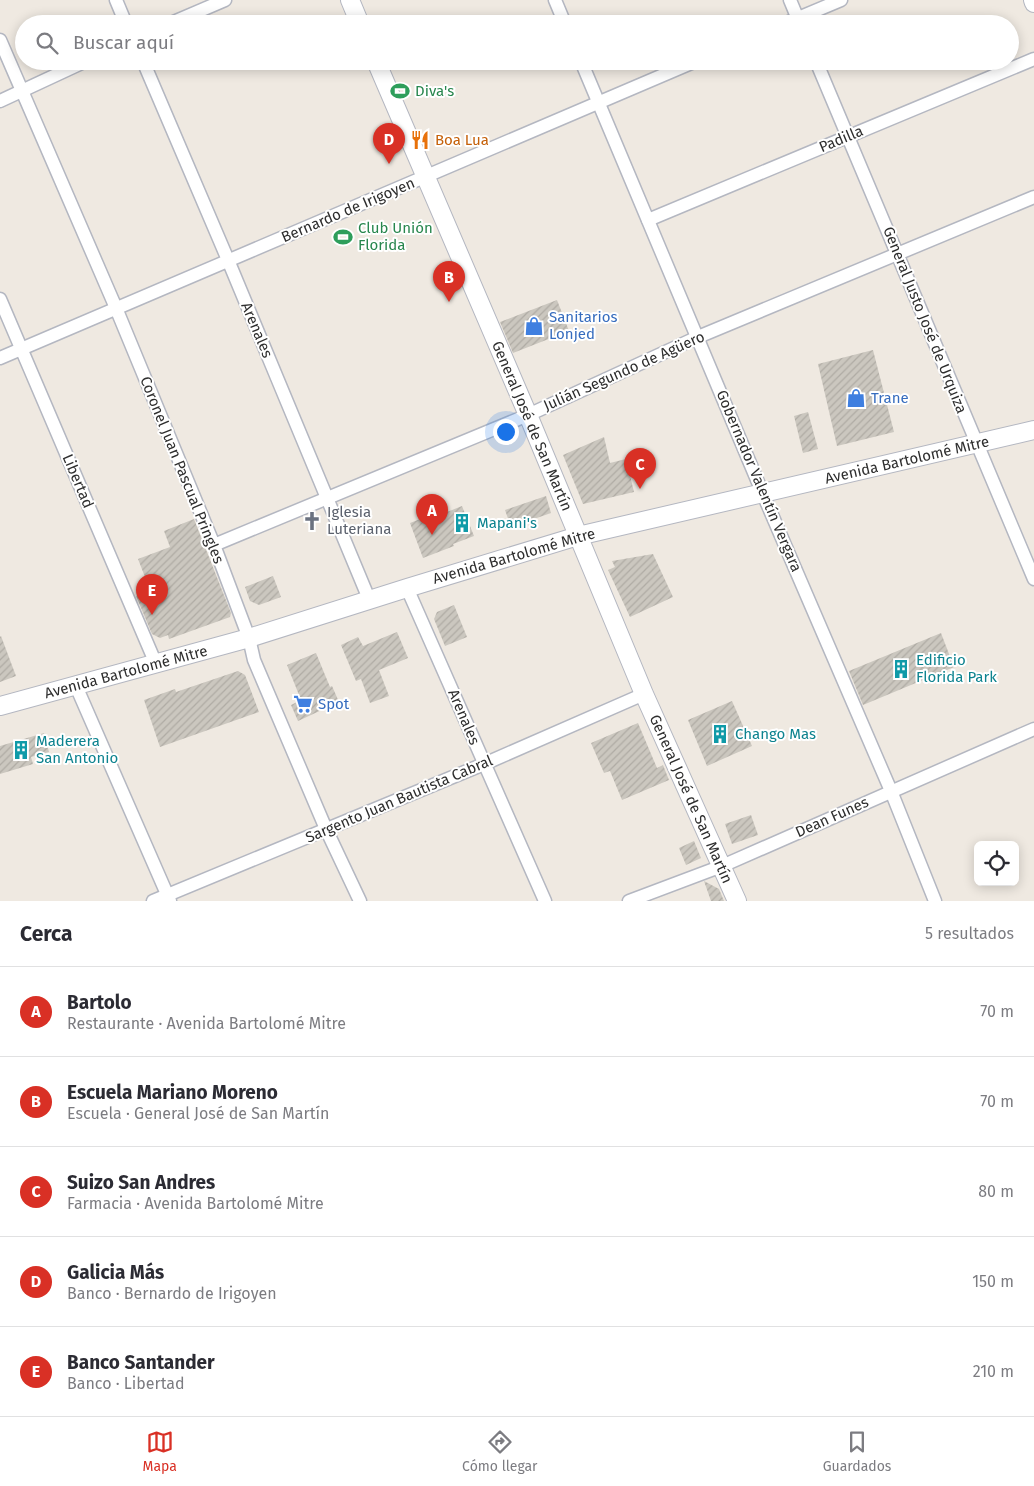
<!DOCTYPE html>
<html lang="es">
<head>
<meta charset="utf-8">
<style>
  body { margin:0; font-family:"Fira Sans",sans-serif; background:#f2f2f3; color:#2b2b33 }
  .controls { position:absolute; right:15px; bottom:15px; display:grid; overflow:hidden; border-radius:8px; box-shadow:0 2px 12px #0003 }
  .controls button { width:45px; height:45px; display:grid; place-items:center; padding:0; border:0; border-bottom:1px solid #e1e1e2; background:#fff; color:#2b2b33; font:25px sans-serif }
  .you { position:absolute; left:505px; top:431px; width:18px; height:18px; margin:-12px; border:4px solid #fff; border-radius:50%; background:#1a73e8; box-shadow:0 0 0 8px #1a73e833 }
  .badge { display:grid; place-items:center; width:32px; height:32px; border-radius:50%; background:#d93025; color:#fff; font-size:16px; font-weight:700 }
  .pin { position:absolute; translate:-50% -41px; filter:drop-shadow(0 1px 2px #0008) }
  .pin::after { content:''; position:absolute; top:26px; width:18px; height:15px; background:inherit; clip-path:polygon(0 0,100% 0,50% 100%) }
  .list { margin:0; padding:0; list-style:none }
  h2 { display:flex; justify-content:space-between; align-items:center; height:65px; margin:0; padding:0 20px; font-size:21px }
  h2 small { font-size:16px; font-weight:400; color:#7c7c81 }
  .list li { display:grid; grid-template-columns:32px 1fr auto; gap:15px; align-items:center; box-sizing:border-box; height:90px; padding:0 20px; border-top:1px solid #e1e1e2 }
  .list b { display:block; font-size:19px; white-space:nowrap }
  .list p { margin:0; font-size:16px; white-space:nowrap; color:#7c7c81 }
  .list em { font-size:16px; font-style:normal; color:#7c7c81 }
  .icon { flex:none; width:28px; height:28px; fill:none; stroke:currentColor; stroke-width:2; stroke-linecap:round; stroke-linejoin:round }
  .map { position:relative; flex:none; width:1034px; height:901px; overflow:hidden }
  .search { position:absolute; background:#fff; box-shadow:0 2px 12px #0003; left:15px; right:15px; top:15px; height:55px; display:flex; align-items:center; gap:12px; box-sizing:border-box; padding:0 18px; border-radius:28px; color:#7c7c81; font-size:19px }
  .sheet { height:515px; background:#fff }
  nav { display:flex; justify-content:space-around; align-items:center; box-sizing:border-box; height:70px; border-top:1px solid #e1e1e2; background:#fff; font-size:14px; color:#7c7c81 }
  nav a { display:grid; justify-items:center; gap:2px }
  nav .on { color:#d93025 }
  .map>svg:first-child { display:block }
</style>
</head>
<body>
<div class="map">
<svg width="1034" height="901" viewBox="0 0 1034 901">
  <defs>
    <pattern id="building-hatch" width="6" height="6" patternUnits="userSpaceOnUse" patternTransform="scale(1.25)"><rect width="6" height="6" fill="#cbc7bf"/><path d="M-1 1l2-2M0 6l6-6M5 7l2-2" fill="none" stroke="#afaba4"/></pattern>
  </defs>
  <rect width="100%" height="100%" fill="#efe9e1"/>
  <g fill="url(#building-hatch)">
    <path d="M557,300l12,31 -56,22 -13,-31z"/>
    <path d="M873,350l21,82 -57,14 -19,-82z"/>
    <path d="M808,412l10,37 -15,4 -9,-37z"/>
    <path d="M604,437l6,26 16,-4 8,33 -51,12 -20,-49z"/>
    <path d="M546,496l5,17 -40,14 -6,-17z"/>
    <path d="M462,506l12,30 -21,8 1,2 -31,12 -13,-35 31,-12 1,3z"/>
    <path d="M194,519l37,94 -1,4 -61,22 -1,-4 -8,3 -8,-4 -16,-38 14,-6 -12,-31 32,-12 -6,-16z"/>
    <path d="M653,554l20,43 -43,20 -22,-47 7,-3 -3,-6z"/>
    <path d="M273,576l8,21 -22,8 -9,-4 -5,-14z"/>
    <path d="M454,605l13,32 -22,9 -11,-27 3,-7z"/>
    <path d="M397,632l11,26 -29,12 10,26 -19,7 -9,-24 -5,2 -15,-36 17,-8 5,9z"/>
    <path d="M941,633l13,34 -91,38 -14,-34z"/>
    <path d="M1,636l15,40 -16,6v-45z"/>
    <path d="M316,653l14,34 2,-1 7,16 -41,19 -7,-16 10,-5 -14,-35z"/>
    <path d="M238,671l7,4 14,37 -99,35 -16,-47 31,-11 1,3z"/>
    <path d="M732,701l20,45 -45,20 -19,-46z"/>
    <path d="M638,723l19,45 6,-3 6,15 -47,20 -12,-29 -6,2 -13,-30z"/>
    <path d="M44,733l5,19 -18,5 2,7 -33,10v-28z"/>
    <path d="M751,815l7,20 -26,9 -7,-20z"/>
    <path d="M694,841l7,17 -15,7 -7,-17z"/>
    <path d="M704,881l15,8 5,12h-13z"/>
  </g>
  <g fill="none" stroke-linecap="round" stroke-linejoin="round">
    <g stroke="#b4b7c1" stroke-width="15">
      <g id="street">
        <path d="M116,0l10,24"/>
        <path d="M555,0l10,24"/>
        <path d="M790,0l10,24"/>
        <path d="M169,24l56,-24"/>
        <path d="M784,24l57,-24"/>
        <path d="M0,40l116,268 98,237 35,93 5,22 72,169 34,72"/>
        <path d="M143,61l85,199 141,339"/>
        <path d="M581,61l182,433 128,297 44,110"/>
        <path d="M816,61l218,518"/>
        <path d="M0,101l86,-40"/>
        <path d="M648,220l386,-161"/>
        <path d="M0,299l156,365"/>
        <path d="M0,358l696,-297"/>
        <path d="M214,545l314,-130 170,-78 336,-140"/>
        <path d="M407,588l138,313"/>
        <path d="M76,686l94,215"/>
        <path d="M153,901l331,-137 160,-70"/>
        <path d="M629,901l93,-35 312,-137"/>
      </g>
    </g>
    <g stroke="#b4b7c1" stroke-width="20">
      <g id="secondary">
        <path d="M350,0l10,24"/>
        <path d="M1033,0l1,3"/>
        <path d="M376,61l152,354 116,279 93,207"/>
        <path d="M0,706l249,-68 158,-50 171,-52 456,-106"/>
      </g>
    </g>
    <use href="#street" stroke="#fff" stroke-width="12"/>
    <use href="#secondary" stroke="#fff" stroke-width="18"/>
  </g>
  <defs>
    <g id="stadium-bare" transform="scale(1.5)"><path d="M0-5a6.5 5 0 1 0 0 10a6.5 5 0 1 0 0-10ZM-3.5-1.8h7v3.6h-7Z" fill="#2e9e5b" stroke="#fff" stroke-width="2.5" paint-order="stroke"/></g>
    <g id="restaurant-bare" transform="scale(1.5)"><path d="M-5-6h1v4h1v-4h1v4h1v-4h1v5L-1.5 .5V6h-2V.5L-5-1ZM5-6V6H3V1.5H1.5Q1.5-4 5-6Z" fill="#e8710a" stroke="#fff" stroke-width="2.5" paint-order="stroke"/></g>
    <g id="shop-bare" transform="scale(1.5)"><path d="M-5-2.5h2.3a2.7 3.5 0 0 1 5.4 0H5L5.5 6h-11ZM-1.5-2.5h3a1.5 2.3 0 0 0-3 0Z" fill="#3f7fe0" stroke="#fff" stroke-width="2.5" paint-order="stroke"/></g>
    <g id="church-bare" transform="scale(1.5)"><path d="M-1.2-6h2.4v3.5h3.3v2.4h-3.3V6h-2.4V-.1h-3.3v-2.4h3.3Z" fill="#6b7280" stroke="#fff" stroke-width="2.5" paint-order="stroke"/></g>
    <g id="building-bare" transform="scale(1.5)"><path d="M-4-6H4V6H1V3H-1V6H-4ZM-2.5-4.3h1.7v1.8h-1.7ZM.8-4.3h1.7v1.8H.8ZM-2.5-1h1.7V.8h-1.7ZM.8-1h1.7V.8H.8Z" fill="#0f9aa8" stroke="#fff" stroke-width="2.5" paint-order="stroke"/></g>
    <g id="supermarket-bare" transform="scale(1.5)"><path d="M-6-5.5h2.5l.6 2H6L4.5 2H-2.5L-4.4-4H-6ZM-1.5 3.2a1.3 1.3 0 1 0 .1 0ZM3 3.2a1.3 1.3 0 1 0 .1 0Z" fill="#3f7fe0" stroke="#fff" stroke-width="2.5" paint-order="stroke"/></g>
  </defs>
  <g fill-rule="evenodd">
    <use href="#stadium-bare" x="400" y="91"/>
    <use href="#restaurant-bare" x="420" y="140"/>
    <use href="#stadium-bare" x="343" y="237"/>
    <use href="#shop-bare" x="534" y="326"/>
    <use href="#shop-bare" x="856" y="398"/>
    <use href="#church-bare" x="312" y="521"/>
    <use href="#building-bare" x="462" y="523"/>
    <use href="#building-bare" x="901" y="669"/>
    <use href="#supermarket-bare" x="303" y="704"/>
    <use href="#building-bare" x="720" y="734"/>
    <use href="#building-bare" x="21" y="750"/>
  </g>
  <g text-anchor="middle" dominant-baseline="central" stroke-width="4" stroke-linejoin="round" paint-order="stroke">
    <g font-size="15" fill="#27864d" stroke="#fff" text-anchor="start">
      <text x="415" y="91">Diva's</text>
      <text x="358" y="228">Club Unión<tspan x="358" dy="17">Florida</tspan></text>
    </g>
    <g font-size="15" fill="#2e2e2e" stroke="#fff">
      <text transform="translate(841 139) rotate(-23)">Padilla</text>
      <text transform="translate(348 210) rotate(-23)">Bernardo de Irigoyen</text>
      <text transform="translate(925 320) rotate(68)">General Justo José de Urquiza</text>
      <text transform="translate(257 330) rotate(67)">Arenales</text>
      <text transform="translate(624 371) rotate(-24)">Julián Segundo de Agüero</text>
      <text transform="translate(532 426) rotate(67)">General José de San Martín</text>
      <text transform="translate(907 460) rotate(-13)">Avenida Bartolomé Mitre</text>
      <text transform="translate(182 470) rotate(68)">Coronel Juan Pascual Pringles</text>
      <text transform="translate(78 481) rotate(67)">Libertad</text>
      <text transform="translate(759 481) rotate(67)">Gobernador Valentín Vergara</text>
      <text transform="translate(514 556) rotate(-16)">Avenida Bartolomé Mitre</text>
      <text transform="translate(126 672) rotate(-15)">Avenida Bartolomé Mitre</text>
      <text transform="translate(464 717) rotate(67)">Arenales</text>
      <text transform="translate(399 799) rotate(-23)">Sargento Juan Bautista Cabral</text>
      <text transform="translate(691 799) rotate(66)">General José de San Martín</text>
      <text transform="translate(832 817) rotate(-24)">Dean Funes</text>
    </g>
    <g font-size="15" fill="#c56008" stroke="#fff" text-anchor="start">
      <text x="435" y="140">Boa Lua</text>
    </g>
    <g font-size="15" fill="#366cbe" stroke="#fff" text-anchor="start">
      <text x="549" y="317">Sanitarios<tspan x="549" dy="17">Lonjed</tspan></text>
      <text x="871" y="398">Trane</text>
      <text x="318" y="704">Spot</text>
    </g>
    <g font-size="15" fill="#5b616d" stroke="#fff" text-anchor="start">
      <text x="327" y="512">Iglesia<tspan x="327" dy="17">Luteriana</tspan></text>
    </g>
    <g font-size="15" fill="#0d838f" stroke="#fff" text-anchor="start">
      <text x="477" y="523">Mapani's</text>
      <text x="916" y="660">Edificio<tspan x="916" dy="17">Florida Park</tspan></text>
      <text x="735" y="734">Chango Mas</text>
      <text x="36" y="741">Maderera<tspan x="36" dy="17">San Antonio</tspan></text>
    </g>
  </g>
</svg>
<div class="controls">
<button><svg class="icon" aria-label="locate" viewBox="0 0 24 24"><circle cx="12" cy="12" r="6"/><path d="M12 2v4M12 18v4M2 12h4M18 12h4"/></svg></button>
</div>
<div class="you"></div>
<div class="pin badge" style="left:432px;top:535px">A</div>
<div class="pin badge" style="left:449px;top:302px">B</div>
<div class="pin badge" style="left:640px;top:489px">C</div>
<div class="pin badge" style="left:389px;top:164px">D</div>
<div class="pin badge" style="left:152px;top:615px">E</div>
<div class="search"><svg class="icon" aria-label="search" viewBox="0 0 24 24"><circle cx="10" cy="10" r="6"/><path d="M15 15l6 6"/></svg>Buscar aquí</div>
</div>
<section class="sheet">
<h2>Cerca<small>5 resultados</small></h2>
<ul class="list">
<li><span class="badge">A</span><div><b>Bartolo</b><p>Restaurante · Avenida Bartolomé Mitre</p></div><em>70 m</em></li>
<li><span class="badge">B</span><div><b>Escuela Mariano Moreno</b><p>Escuela · General José de San Martín</p></div><em>70 m</em></li>
<li><span class="badge">C</span><div><b>Suizo San Andres</b><p>Farmacia · Avenida Bartolomé Mitre</p></div><em>80 m</em></li>
<li><span class="badge">D</span><div><b>Galicia Más</b><p>Banco · Bernardo de Irigoyen</p></div><em>150 m</em></li>
<li><span class="badge">E</span><div><b>Banco Santander</b><p>Banco · Libertad</p></div><em>210 m</em></li>
</ul>
</section>
<nav>
<a class="on"><svg class="icon" aria-label="map" viewBox="0 0 24 24"><path d="M3 6l6-2 6 2 6-2v14l-6 2-6-2-6 2zM9 4v14M15 6v14"/></svg>Mapa</a>
<a><svg class="icon" aria-label="directions" viewBox="0 0 24 24"><path d="M12 3l9 9-9 9-9-9zM9 14v-3h6M13 9l2 2-2 2"/></svg>Cómo llegar</a>
<a><svg class="icon" aria-label="saved" viewBox="0 0 24 24"><path d="M7 4h10v16l-5-4-5 4z"/></svg>Guardados</a>
</nav>
</body>
</html>
